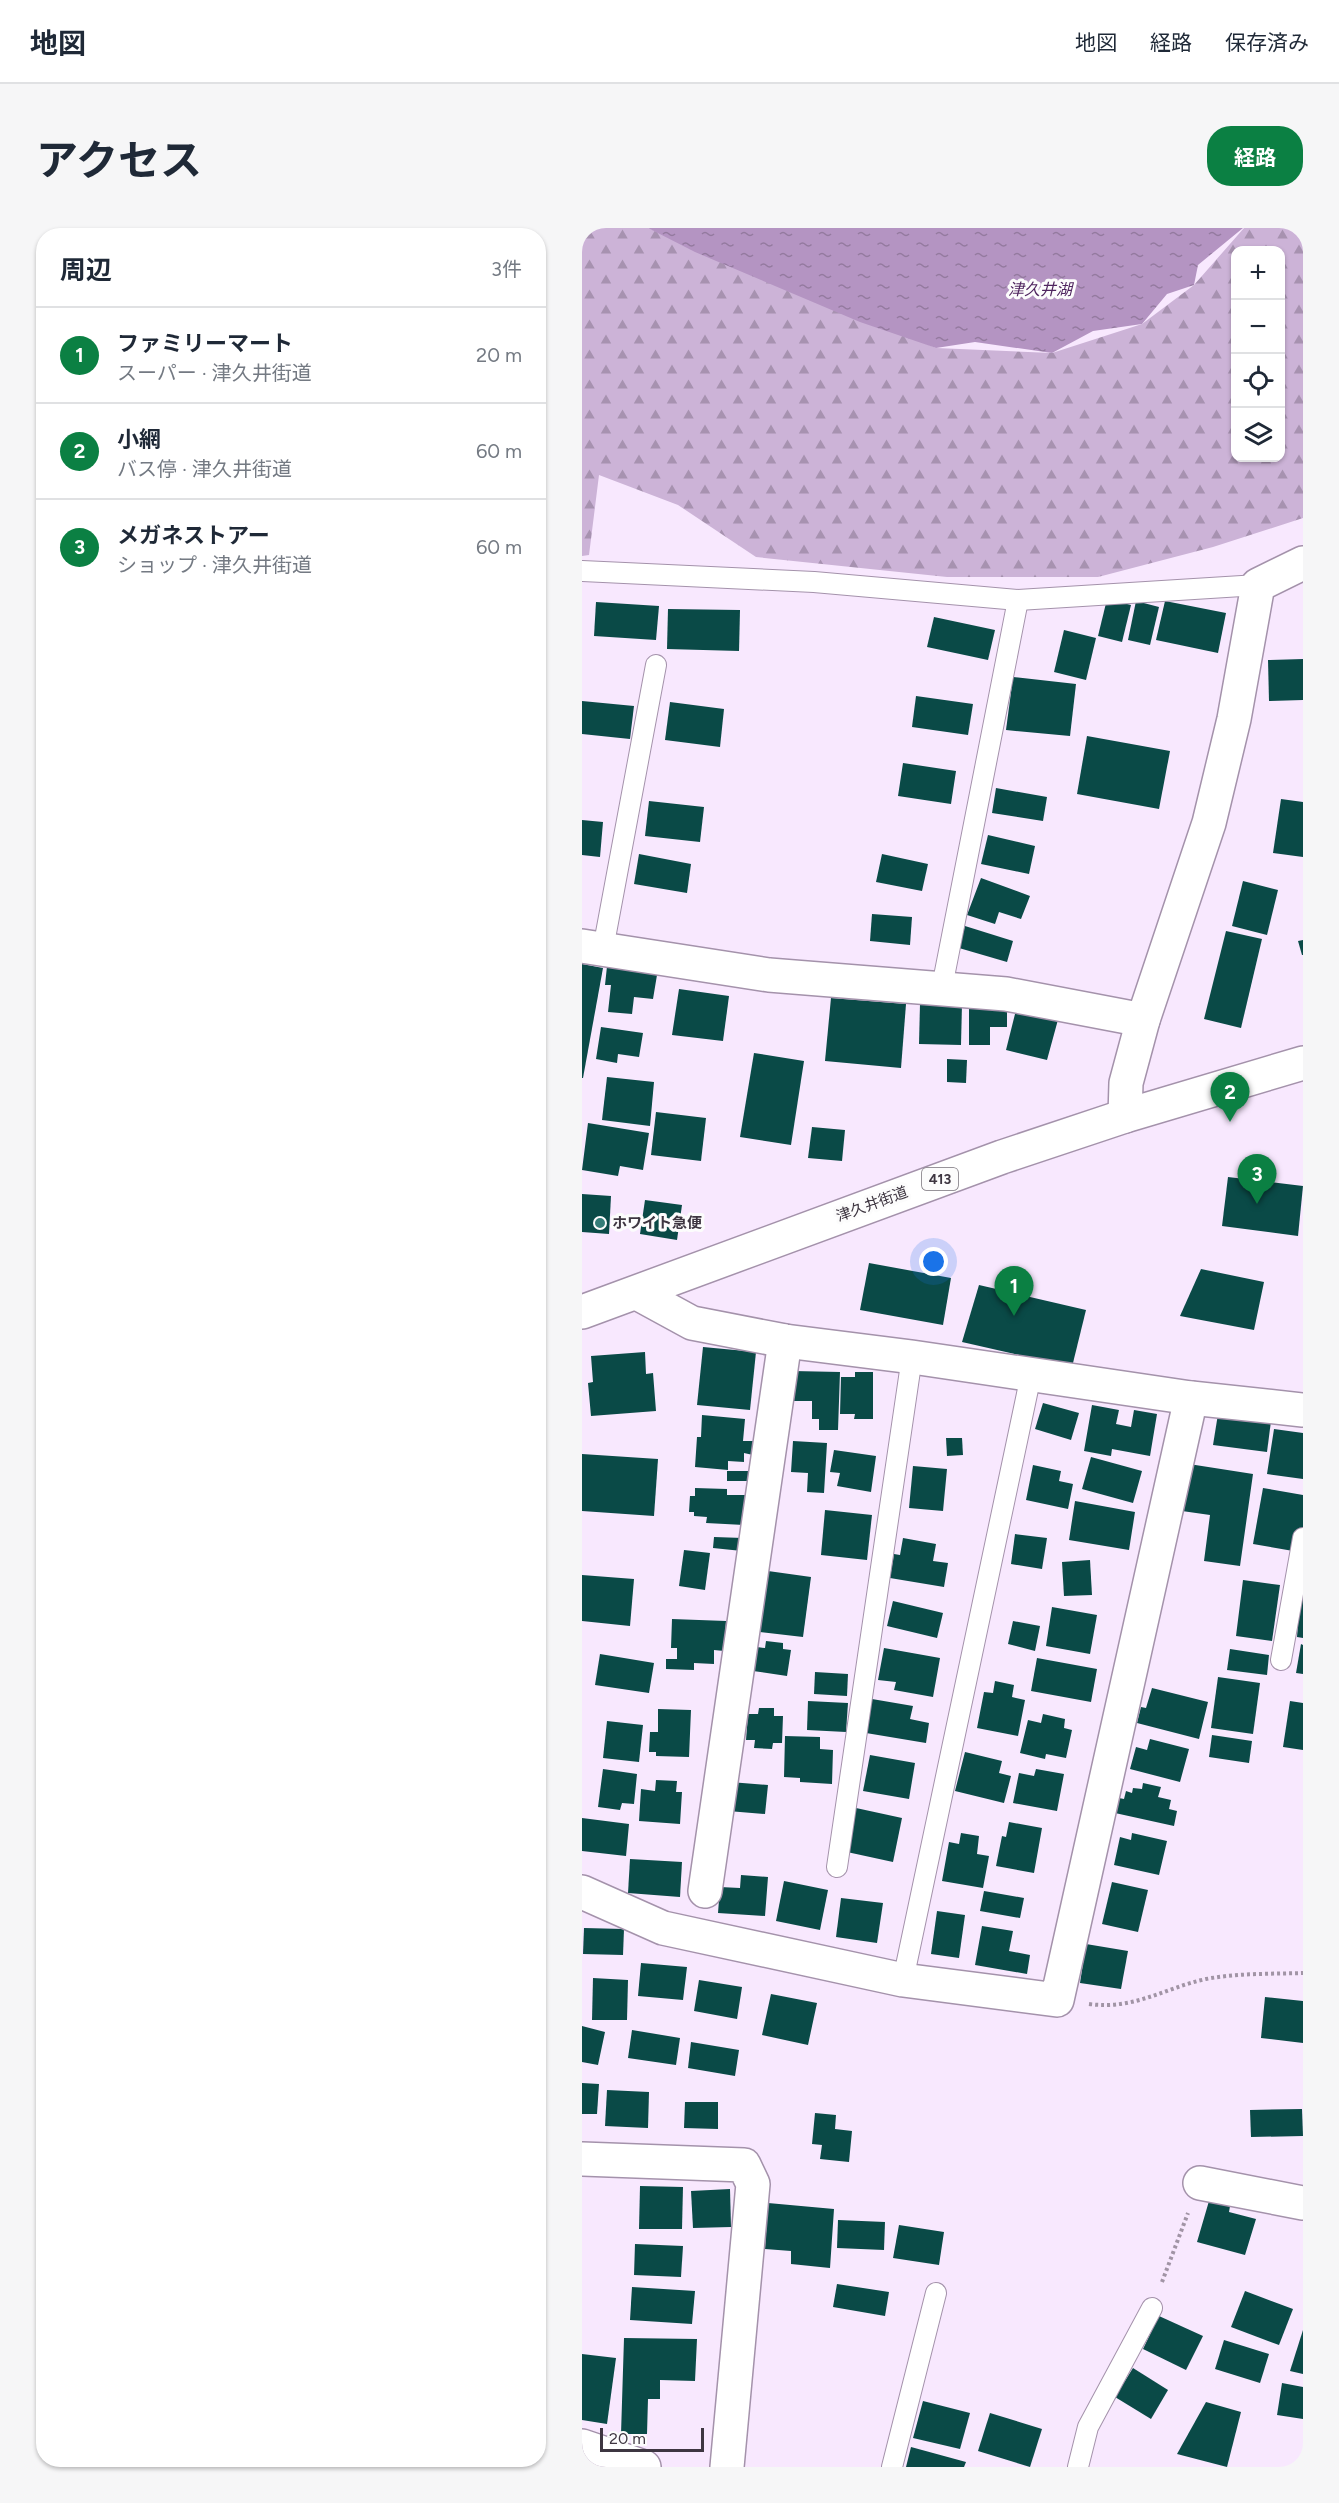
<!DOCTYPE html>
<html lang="ja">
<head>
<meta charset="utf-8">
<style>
  body { margin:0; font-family:Figtree,"Noto Sans JP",sans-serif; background:#f6f6f7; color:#1f2937 }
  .controls { position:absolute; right:18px; top:18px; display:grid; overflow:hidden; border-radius:12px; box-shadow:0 2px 4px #0004 }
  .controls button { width:54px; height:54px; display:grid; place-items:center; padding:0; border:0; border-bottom:2px solid #e0e1e3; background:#fff; color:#1f2937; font:30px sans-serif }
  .scale { position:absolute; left:18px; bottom:15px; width:104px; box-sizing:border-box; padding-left:6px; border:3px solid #3e3641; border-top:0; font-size:16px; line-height:21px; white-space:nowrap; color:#3e3641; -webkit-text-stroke:4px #fcfcfc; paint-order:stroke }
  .you { position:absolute; left:352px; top:1034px; width:21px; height:21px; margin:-15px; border:4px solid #fff; border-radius:50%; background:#1a73e8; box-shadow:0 0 0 9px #1a73e833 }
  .badge { display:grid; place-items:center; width:39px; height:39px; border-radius:50%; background:#0b8043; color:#fff; font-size:20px; font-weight:700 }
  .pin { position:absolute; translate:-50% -50px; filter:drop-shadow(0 2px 3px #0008) }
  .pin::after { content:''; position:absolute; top:32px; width:21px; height:18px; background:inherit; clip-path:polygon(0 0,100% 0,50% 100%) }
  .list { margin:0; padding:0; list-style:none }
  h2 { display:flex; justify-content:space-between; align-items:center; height:78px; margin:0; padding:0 24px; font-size:26px }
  h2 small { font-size:20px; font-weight:400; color:#747a83 }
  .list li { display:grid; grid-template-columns:39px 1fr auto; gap:18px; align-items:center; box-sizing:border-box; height:96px; padding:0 24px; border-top:2px solid #e0e1e3 }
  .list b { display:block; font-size:22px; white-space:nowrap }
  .list p { margin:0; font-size:20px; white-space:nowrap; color:#747a83 }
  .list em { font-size:20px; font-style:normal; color:#747a83 }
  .icon { flex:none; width:33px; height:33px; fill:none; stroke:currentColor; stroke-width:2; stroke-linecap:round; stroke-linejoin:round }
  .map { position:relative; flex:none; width:721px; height:2239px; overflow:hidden; border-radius:24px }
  header { display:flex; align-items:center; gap:36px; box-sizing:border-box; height:84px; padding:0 30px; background:#fff; border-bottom:2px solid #e0e1e3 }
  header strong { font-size:28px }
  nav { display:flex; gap:33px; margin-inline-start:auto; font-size:21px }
  .intro { display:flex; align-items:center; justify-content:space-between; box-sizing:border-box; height:144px; padding:0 36px }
  h1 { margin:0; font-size:42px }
  .button { padding:15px 27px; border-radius:24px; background:#0b8043; color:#fff; font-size:21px; font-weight:700 }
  main { display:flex; gap:36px; padding:0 36px }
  aside { flex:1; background:#fff; border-radius:24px; box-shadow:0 2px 4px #0004 }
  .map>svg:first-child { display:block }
</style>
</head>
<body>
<header>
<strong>地図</strong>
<nav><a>地図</a><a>経路</a><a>保存済み</a></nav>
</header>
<div class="intro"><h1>アクセス</h1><a class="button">経路</a></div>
<main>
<aside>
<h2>周辺<small>3件</small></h2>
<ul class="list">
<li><span class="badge">1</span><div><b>ファミリーマート</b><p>スーパー · 津久井街道</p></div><em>20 m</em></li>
<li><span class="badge">2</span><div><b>小網</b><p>バス停 · 津久井街道</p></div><em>60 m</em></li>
<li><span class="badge">3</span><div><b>メガネストアー</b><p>ショップ · 津久井街道</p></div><em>60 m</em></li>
</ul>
</aside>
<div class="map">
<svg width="721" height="2239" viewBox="0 0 721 2239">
  <defs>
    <pattern id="forest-firs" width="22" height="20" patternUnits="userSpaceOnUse" patternTransform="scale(1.5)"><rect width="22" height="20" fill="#ccb3d7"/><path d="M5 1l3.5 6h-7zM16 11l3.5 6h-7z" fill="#a792b0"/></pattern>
    <pattern id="water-ripples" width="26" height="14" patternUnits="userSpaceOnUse" patternTransform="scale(1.5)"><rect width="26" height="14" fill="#b494c2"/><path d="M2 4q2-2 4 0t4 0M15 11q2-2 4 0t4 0" fill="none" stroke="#947a9f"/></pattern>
  </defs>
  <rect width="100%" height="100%" fill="#f8e8fe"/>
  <path fill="url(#forest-firs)" fill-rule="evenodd" d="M0,0h66l288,120 116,5 90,-29 52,-39 50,-57h59v290l-90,29 -115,30h-151l-191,-20 -78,-52 -79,-30 -10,80 -7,1zM654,22h44v208h-44z"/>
  <path fill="url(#water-ripples)" d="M66,0h595l-45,37 -4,20 -27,9 -25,30 -49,7 -41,22 -77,-11 -39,6 -76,-26 -165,-70z"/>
  <g fill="#0a4a47">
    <path d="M525,371l24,6 -9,37 -24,-6z"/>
    <path d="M554,373l23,6 -9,38 -22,-5z"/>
    <path d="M583,373l61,12 -8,40 -62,-13z"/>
    <path d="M14,374l63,4 -3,34 -62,-4z"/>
    <path d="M86,381l72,1 -1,41 -72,-2z"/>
    <path d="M352,389l61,13 -7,30 -61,-13z"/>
    <path d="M482,402l32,8 -10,42 -32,-8z"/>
    <path d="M721,431v41l-34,1 -1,-41z"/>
    <path d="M431,449l63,7 -6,52 -64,-6z"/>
    <path d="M334,468l57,8 -5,31 -56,-8z"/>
    <path d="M0,473l52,5 -4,33 -48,-5z"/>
    <path d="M88,474l54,7 -4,38 -55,-7z"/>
    <path d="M505,508l83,15 -11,58 -82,-15z"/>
    <path d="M321,535l53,8 -5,33 -53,-8z"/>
    <path d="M414,560l51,9 -4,24 -51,-8z"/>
    <path d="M699,571l22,3v55l-30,-4z"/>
    <path d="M67,573l55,6 -4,35 -55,-6z"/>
    <path d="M0,592l21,2 -3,35 -18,-2z"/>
    <path d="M406,607l47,11 -6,28 -48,-10z"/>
    <path d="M57,626l52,10 -4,29 -53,-9z"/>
    <path d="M300,626l46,10 -6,27 -46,-9z"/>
    <path d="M399,650l49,18 -9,23 -22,-7 -4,12 -28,-9z"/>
    <path d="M661,653l35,9 -11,45 -35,-9z"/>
    <path d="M290,686l40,3 -2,28 -40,-4z"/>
    <path d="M383,698l48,15 -6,21 -48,-14z"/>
    <path d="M644,703l36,8 -21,89 -37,-9z"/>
    <path d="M721,712v15h-1l-4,-14z"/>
    <path d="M26,729l51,6 -6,36 -19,-2 -2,17 -24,-2 3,-27h-6z"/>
    <path d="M0,736l21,4 -20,110h-1z"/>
    <path d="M97,761l50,7 -6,45 -51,-6z"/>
    <path d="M249,770l75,6 -5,64 -76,-7z"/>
    <path d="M387,772l38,6v21h-17v18h-21z"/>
    <path d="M338,776h42l-1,41 -42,-1z"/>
    <path d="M435,778l42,10 -12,44 -41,-10z"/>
    <path d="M19,799l42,6 -4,24 -21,-3 -1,9 -21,-4z"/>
    <path d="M172,825l50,8 -13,84 -51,-8z"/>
    <path d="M365,831l20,1 -1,23 -19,-1z"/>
    <path d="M25,849l47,5 -4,44 -48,-6z"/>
    <path d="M74,884l50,6 -5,43 -50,-6z"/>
    <path d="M6,895l61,10 -6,37 -23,-4 -2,10 -36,-6z"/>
    <path d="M230,899l33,3 -3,31 -34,-3z"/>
    <path d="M646,949l75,9 -5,50 -76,-10z"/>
    <path d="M0,966l29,2 -2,38 -27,-2z"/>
    <path d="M63,972l37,5 -5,35 -37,-6z"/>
    <path d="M287,1035l82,15 -8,47 -83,-15z"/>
    <path d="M619,1041l63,13 -10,48 -74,-14z"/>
    <path d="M397,1057l107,25 -14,57 -110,-25z"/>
    <path d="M121,1119l53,5 -6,58 -53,-5z"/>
    <path d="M63,1124l1,22 7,-1 3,38 -65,5 -3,-33 5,-1 -2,-26z"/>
    <path d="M211,1143l47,1 -2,58h-19v-11h-7v-18h-20z"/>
    <path d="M273,1144h18v47h-19l1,-5h-15l1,-37h14z"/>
    <path d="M461,1175l36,10 -8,27 -36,-11z"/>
    <path d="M510,1177l27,5 -3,14 15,3 3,-17 23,4 -7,42 -38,-7 -1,7 -27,-5z"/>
    <path d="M636,1186l53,7 -4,31 -54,-7z"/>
    <path d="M120,1187l43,4 -2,22h12l-2,14 -9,-2v9l-16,-1v9l-33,-3 2,-30h4z"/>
    <path d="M692,1201l29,4v46l-36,-5z"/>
    <path d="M364,1210h16l1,17 -16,1z"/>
    <path d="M211,1213l34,2 -3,50 -17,-1 1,-19 -17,-1z"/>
    <path d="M252,1222l42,6 -5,36 -34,-6 3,-13 -10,-1z"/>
    <path d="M0,1226l76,5 -4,57 -72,-5z"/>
    <path d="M509,1229l51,14 -9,32 -51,-14z"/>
    <path d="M607,1236l64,10 -13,92 -36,-5 6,-46 -28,-4z"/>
    <path d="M451,1237l28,6 -2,10 14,3 -5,25 -42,-9z"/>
    <path d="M331,1238l34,3 -4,42 -34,-3z"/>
    <path d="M145,1243h26v14h-6v-4h-20z"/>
    <path d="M113,1260l32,1v6h18l-1,30 -38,-2 1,-6 -13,-1v-4h-5l1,-16h5z"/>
    <path d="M681,1260l40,7v32l-4,25 -46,-8z"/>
    <path d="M493,1273l60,11 -6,38 -60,-10z"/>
    <path d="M243,1282l47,5 -5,45 -46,-5z"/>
    <path d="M433,1306l32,4 -5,31 -31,-5z"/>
    <path d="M132,1309l29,1 -1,13 -29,-3z"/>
    <path d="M321,1310l33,6 -3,17 15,2 -4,24 -54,-9 4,-24 6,1z"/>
    <path d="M102,1322l26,3 -5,37 -26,-4z"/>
    <path d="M508,1332l2,35 -28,1 -2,-34z"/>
    <path d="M186,1343l43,6 -8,60 -43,-5z"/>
    <path d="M0,1347l52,4 -4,47 -48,-5z"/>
    <path d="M661,1352l37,5 -8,56 -36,-5z"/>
    <path d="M718,1368h3v42l-6,-1z"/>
    <path d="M311,1373l50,12 -6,25 -50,-12z"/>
    <path d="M470,1379l45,8 -7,39 -44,-8z"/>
    <path d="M90,1391l54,2 -2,30 -10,-1v14l-20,-1v7l-28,-1v-10h11v-11h-6z"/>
    <path d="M431,1393l27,5 -5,25 -27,-7z"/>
    <path d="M184,1413l17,2v6l8,1 -4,26 -34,-5 4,-24 8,1z"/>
    <path d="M719,1416l2,1v29l-7,-1z"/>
    <path d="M302,1420l56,10 -7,39 -39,-7 2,-8 -18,-2z"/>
    <path d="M648,1421l39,6 -2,20 -40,-5z"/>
    <path d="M18,1426l54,9 -5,30 -54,-8z"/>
    <path d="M455,1430l60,11 -6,33 -60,-11z"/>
    <path d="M233,1444l33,2 -1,22 -33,-2z"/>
    <path d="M636,1449l42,6 -7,51 -42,-6z"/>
    <path d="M413,1453l19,4 -2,12 13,3 -7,36 -41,-8 7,-36 9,1z"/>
    <path d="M570,1460l56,14 -9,37 -62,-16 4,-16 5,1z"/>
    <path d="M290,1471l41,7 -3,13 19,4 -3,20 -60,-10z"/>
    <path d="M226,1473l40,2 -2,29 -39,-2z"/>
    <path d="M708,1473l13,2v47l-20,-3z"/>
    <path d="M177,1480h15v8h9l-1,27h-9l-1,6 -18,-1 1,-8h-9l2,-26h10z"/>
    <path d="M76,1481l33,1 -2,47 -33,-1v-4h-7l1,-20h8z"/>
    <path d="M461,1486l22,5 -1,9 8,2 -6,28 -20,-4 -1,5 -25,-6 8,-33 13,3z"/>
    <path d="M25,1493l36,4 -4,37 -36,-4z"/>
    <path d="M630,1507l40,6 -3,22 -40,-6z"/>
    <path d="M203,1508l35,1v12l13,1 -1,34 -32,-2v-4l-16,-1z"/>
    <path d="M568,1511l39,10 -9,33 -50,-13 6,-22 11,3z"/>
    <path d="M383,1524l37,9 -3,12 12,3 -7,27 -49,-12z"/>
    <path d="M288,1527l45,8 -6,36 -46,-8z"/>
    <path d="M21,1541l34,5 -3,30 -12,-1 -2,7 -22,-3z"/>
    <path d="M454,1541l28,5 -7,37 -44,-8 6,-30 15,3z"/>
    <path d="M74,1552l21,1 -1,11h6l-2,32 -41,-3 2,-32 14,2z"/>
    <path d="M148,1554l38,3 -3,29 -37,-3z"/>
    <path d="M561,1555l18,4 -3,10 13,3 -2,9 8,2 -3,15 -59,-13 4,-15 5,1 2,-8 6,2 1,-5 9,1z"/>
    <path d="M274,1580l46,10 -9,44 -46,-10z"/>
    <path d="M0,1590l47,6 -3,32 -44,-5z"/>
    <path d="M427,1594l33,6 -8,45 -38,-7 6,-30 4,1z"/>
    <path d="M379,1605l18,3 -2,18 12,2 -6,32 -41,-7 7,-39 10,2z"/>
    <path d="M550,1605l35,8 -8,34 -45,-10 6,-28 11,3z"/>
    <path d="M48,1631l52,3 -2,35 -52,-4z"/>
    <path d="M159,1647l27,2 -3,39 -47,-3 2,-26 20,1z"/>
    <path d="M202,1653l44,9 -8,40 -44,-9z"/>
    <path d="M530,1654l36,8 -10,42 -36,-8z"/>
    <path d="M402,1663l40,7 -4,20 -40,-7z"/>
    <path d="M259,1670l42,5 -6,40 -41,-6z"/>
    <path d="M355,1683l28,4 -6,43 -28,-4z"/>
    <path d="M400,1698l31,5 -4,20 21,4 -3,19 -52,-9z"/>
    <path d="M2,1700l40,1 -1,26 -40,-1z"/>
    <path d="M504,1716l42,7 -7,38 -41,-6z"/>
    <path d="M59,1735l46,4 -4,33 -45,-4z"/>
    <path d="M11,1750l35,2 -1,40h-35z"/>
    <path d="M117,1752l43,7 -5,32 -43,-8z"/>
    <path d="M189,1766l46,9 -9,42 -46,-10z"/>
    <path d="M683,1769l38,4v42l-42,-5z"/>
    <path d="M0,1798l23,6 -7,33 -16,-3z"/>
    <path d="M50,1802l48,8 -4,27 -48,-7z"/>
    <path d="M109,1814l48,8 -4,26 -47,-8z"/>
    <path d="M0,1855l17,1 -2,30h-15z"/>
    <path d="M25,1862l42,2 -1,36 -43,-2z"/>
    <path d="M103,1874h33v27l-34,-1z"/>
    <path d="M720,1881l1,27 -52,1 -1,-27z"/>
    <path d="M233,1885l21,2 -1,14 17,2 -3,31 -29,-3 2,-14 -10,-1z"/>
    <path d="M58,1958l43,1 -1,42h-43z"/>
    <path d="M148,1961l1,38 -38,1 -2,-37z"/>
    <path d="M627,1973l21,5 -1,6 27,7 -11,36 -48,-13z"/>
    <path d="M186,1975l66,6 -4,59 -39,-4v-13l-26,-2z"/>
    <path d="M256,1992l47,2 -1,28 -47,-2z"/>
    <path d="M317,1997l45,7 -5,33 -46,-7z"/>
    <path d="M53,2016l48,2 -2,31 -47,-2z"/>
    <path d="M255,2056l52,8 -4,24 -52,-9z"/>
    <path d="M50,2059l63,4 -3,33 -62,-4z"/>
    <path d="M663,2063l48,18 -14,36 -48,-18z"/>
    <path d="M577,2088l44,20 -17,34 -43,-21z"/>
    <path d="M721,2102v44l-13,-3z"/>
    <path d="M42,2110l73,1 -2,42 -35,-1v19h-12l-1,35h-26z"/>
    <path d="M642,2112l45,14 -9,29 -45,-14z"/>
    <path d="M0,2126l34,4 -9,66 -25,-4z"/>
    <path d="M551,2140l35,22 -17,29 -36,-22z"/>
    <path d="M700,2155l21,4v32l-26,-4z"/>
    <path d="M341,2173l47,12 -10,36 -47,-11z"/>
    <path d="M624,2174l35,10 -14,55 -50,-13z"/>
    <path d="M408,2185l52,16 -12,38 -52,-16z"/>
    <path d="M329,2219l55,15 -2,5h-58z"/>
  </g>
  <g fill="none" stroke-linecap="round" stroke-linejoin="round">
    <g stroke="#a492ab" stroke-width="22">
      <g id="lane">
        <path d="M0,343l232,11 204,18 240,-15"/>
        <path d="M21,721l53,-284"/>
        <path d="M360,759l76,-387"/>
        <path d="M699,1432l22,-122"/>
        <path d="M255,1639l75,-510"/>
        <path d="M321,1752l128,-605"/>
        <path d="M310,2239l44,-174"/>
        <path d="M496,2239l10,-40 64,-119"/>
      </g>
    </g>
    <g stroke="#a492ab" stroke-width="36">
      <g id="street">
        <path d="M0,718l187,29 237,19 137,26"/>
        <path d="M543,888l1,-33 17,-63 66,-197 25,-104 24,-134 45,-22"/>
        <path d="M55,1065l55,30 93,18 127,16 279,41 112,12"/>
        <path d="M123,1663l80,-550"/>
        <path d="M0,1664l81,36 240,52 154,20 134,-602"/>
        <path d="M0,1931l162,6 9,19 -26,283"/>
        <path d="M618,1955l103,20"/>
      </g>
    </g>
    <g stroke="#a492ab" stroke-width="36">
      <path id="primary" d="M0,2218l62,21"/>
    </g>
    <g stroke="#a492ab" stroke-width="36">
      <path id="highway" d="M0,1084l420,-155 123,-41 178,-53"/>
    </g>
    <g stroke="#a194a5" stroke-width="4" stroke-dasharray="3 3" stroke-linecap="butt">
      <path d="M507,1776c46,6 75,-16 117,-25 32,-6 65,-5 97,-6"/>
      <path d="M580,2054l26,-69"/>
    </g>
    <use href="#lane" stroke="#fff" stroke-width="20"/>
    <use href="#street" stroke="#fff" stroke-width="33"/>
    <use href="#primary" stroke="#fff" stroke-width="33"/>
    <use href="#highway" stroke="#fff" stroke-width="33"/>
  </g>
  <circle fill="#357d78" stroke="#fcfcfc" stroke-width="2" cx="18" cy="995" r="6"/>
  <g text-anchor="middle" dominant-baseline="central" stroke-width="6" stroke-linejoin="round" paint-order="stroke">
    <rect fill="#fcfcfc" stroke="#777179" stroke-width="1.5" x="340" y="940" width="36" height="22" rx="4.5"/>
    <g font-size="14" font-weight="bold" fill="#3e3641">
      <text x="358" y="951">413</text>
    </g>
    <g font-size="15" fill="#3e3641" stroke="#fcfcfc">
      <text transform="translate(290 976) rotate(-20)">津久井街道</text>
    </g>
    <g font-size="15" font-weight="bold" fill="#3e3641" stroke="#fcfcfc" text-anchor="start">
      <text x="30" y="995">ホワイト急便</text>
    </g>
    <g font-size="16" font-style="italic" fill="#4f255f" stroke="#fcfcfc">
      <text x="458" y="61">津久井湖</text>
    </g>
  </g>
</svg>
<div class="controls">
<button>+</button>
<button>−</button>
<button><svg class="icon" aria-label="locate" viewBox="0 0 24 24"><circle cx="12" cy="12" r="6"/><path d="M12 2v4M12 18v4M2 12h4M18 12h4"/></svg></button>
<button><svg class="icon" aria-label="layers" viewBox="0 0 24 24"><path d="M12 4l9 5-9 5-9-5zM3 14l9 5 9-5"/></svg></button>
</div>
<div class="scale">20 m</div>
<div class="you"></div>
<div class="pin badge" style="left:432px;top:1088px">1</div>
<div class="pin badge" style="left:648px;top:894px">2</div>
<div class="pin badge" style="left:675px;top:976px">3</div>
</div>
</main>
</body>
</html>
